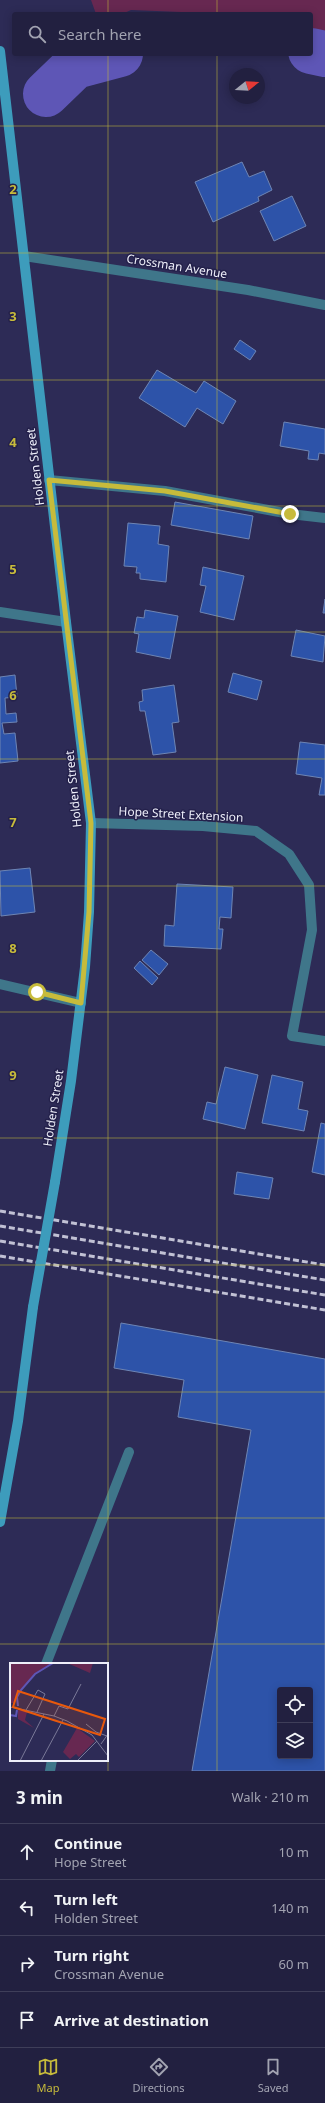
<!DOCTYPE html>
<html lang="en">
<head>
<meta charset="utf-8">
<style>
  body { margin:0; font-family:"Noto Sans",sans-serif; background:#2e2d4b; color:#f1f3f6 }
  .controls { position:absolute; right:12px; bottom:12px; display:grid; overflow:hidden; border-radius:4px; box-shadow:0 2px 10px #0003 }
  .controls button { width:36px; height:36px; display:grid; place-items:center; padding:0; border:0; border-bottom:1px solid #3f3e59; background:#222040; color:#f1f3f6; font:20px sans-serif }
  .compass { position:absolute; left:229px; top:68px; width:36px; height:36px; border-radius:50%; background:#222040; box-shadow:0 2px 10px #0003; rotate:72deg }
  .stop { position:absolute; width:12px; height:12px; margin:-9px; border:3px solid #c7bb3b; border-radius:50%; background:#fff }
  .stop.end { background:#c7bb3b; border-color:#fff; box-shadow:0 1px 4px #0008 }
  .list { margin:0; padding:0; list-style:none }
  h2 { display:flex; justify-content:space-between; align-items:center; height:52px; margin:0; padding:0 16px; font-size:17px }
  h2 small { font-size:13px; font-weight:400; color:#a2a3b1 }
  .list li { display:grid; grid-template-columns:26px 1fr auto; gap:12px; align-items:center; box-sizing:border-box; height:56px; padding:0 16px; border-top:1px solid #3f3e59 }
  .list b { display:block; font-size:15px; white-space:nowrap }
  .list p { margin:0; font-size:13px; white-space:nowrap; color:#a2a3b1 }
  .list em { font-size:13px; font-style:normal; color:#a2a3b1 }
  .icon { flex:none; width:22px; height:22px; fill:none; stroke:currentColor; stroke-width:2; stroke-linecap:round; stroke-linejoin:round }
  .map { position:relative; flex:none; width:325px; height:1771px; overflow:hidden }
  .search { position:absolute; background:#222040; box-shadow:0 2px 10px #0003; left:12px; right:12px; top:12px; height:44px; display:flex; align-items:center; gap:10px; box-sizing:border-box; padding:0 14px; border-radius:4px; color:#a2a3b1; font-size:15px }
  .sheet { height:276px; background:#222040 }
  nav { display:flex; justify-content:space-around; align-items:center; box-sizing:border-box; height:56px; border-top:1px solid #3f3e59; background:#222040; font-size:11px; color:#a2a3b1 }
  nav a { display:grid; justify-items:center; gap:2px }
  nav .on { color:#c7bb3b }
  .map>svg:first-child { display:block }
</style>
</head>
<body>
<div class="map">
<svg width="325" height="1771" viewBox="0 0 325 1771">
  <rect width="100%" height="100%" fill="#2d2b56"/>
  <path fill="#672851" d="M91,0h234v48l-14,-4v-30h-81l-99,-4 -9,4h-26z"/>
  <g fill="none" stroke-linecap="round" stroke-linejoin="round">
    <g stroke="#5e56b6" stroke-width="46">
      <path d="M311,51l14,3"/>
      <path d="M46,94l29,-28 45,-12"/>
    </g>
  </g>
  <g fill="#2d53a9" stroke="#6e85b4" fill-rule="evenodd">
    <path d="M242,162l7,15 15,-6 8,19 -14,7 1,4 -46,21 -18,-40z"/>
    <path d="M292,196l14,30 -32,15 -14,-30z"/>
    <path d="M240,340l16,11 -6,9 -16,-11z"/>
    <path d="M157,370l39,23 8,-12 32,20 -13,23 -26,-16 -12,19 -46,-29z"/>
    <path d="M284,422l41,7v25l-6,-1 -1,7 -10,-1 1,-8 -29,-5z"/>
    <path d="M175,502l78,14 -4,23 -78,-14z"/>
    <path d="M128,523l32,3 -2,18 11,2 -3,36 -26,-3v-6h-4l1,-6 -13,-1z"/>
    <path d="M203,567l41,9 -10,44 -34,-8 6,-26 -6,-1z"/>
    <path d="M325,599v14h-2z"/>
    <path d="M145,610l33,6 -8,43 -34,-7 3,-18 -5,-1 3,-16 7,1z"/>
    <path d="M296,630l29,6 -2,26 -32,-6z"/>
    <path d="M233,673l29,8 -5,19 -29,-8z"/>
    <path d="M15,675l2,22 -12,1 1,16 10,-1 1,9 -15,1 2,11 11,-1 3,28 -18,2v-86z"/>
    <path d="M174,685l5,37 -7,1 4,29 -23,3 -8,-44h-5l-1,-9 4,-1 -1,-11z"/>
    <path d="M300,742l25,3v50h-6l3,-17 -26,-4z"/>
    <path d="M30,868l5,44 -34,4 -1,-45z"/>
    <path d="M177,884l56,3 -2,31 -11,-1 -1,12h4l-2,20 -57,-3 1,-21 9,1z"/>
    <path d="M151,950l17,14 -9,11 -17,-15z"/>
    <path d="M140,961l18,17 -6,7 -18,-17z"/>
    <path d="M225,1067l33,8 -13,54 -42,-10 4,-17 9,2z"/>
    <path d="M272,1075l31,7 -5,27 10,2 -4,20 -42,-8z"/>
    <path d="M321,1123l4,1v51l-13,-3z"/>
    <path d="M237,1172l36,6 -4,21 -35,-5z"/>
    <path d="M121,1323l204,36v412h-133l59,-341 -73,-13 6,-37 -70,-12zM280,1690h30v66h-30z"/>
  </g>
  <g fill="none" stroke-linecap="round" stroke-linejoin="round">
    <g stroke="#3f768a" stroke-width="10">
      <path d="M46,1664l83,-212"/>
      <path d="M50,1771l2,-11"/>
    </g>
    <g stroke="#3f768a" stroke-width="10">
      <path d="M24,256l224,34 77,15"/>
      <path d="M49,480l116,11 125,23 35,4"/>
      <path d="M0,612l66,10"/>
      <path d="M91,823l112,3 53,5 33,23 20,31 3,45 -20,106 33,5"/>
      <path d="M0,984l81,19"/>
    </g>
    <g stroke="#3d9cbc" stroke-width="10">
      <path d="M0,51l66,571 25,201 -2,89 -4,55 -14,114 -16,101"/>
      <path d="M0,1522l18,-101 15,-114"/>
    </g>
    <g stroke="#c1c1d4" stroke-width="3" stroke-dasharray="6 3" stroke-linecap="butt">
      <path d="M0,1211l325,54"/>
      <path d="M0,1226l325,54"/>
      <path d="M0,1241l325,54"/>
      <path d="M0,1256l325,54"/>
    </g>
    <path stroke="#3d9cbc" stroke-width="10" d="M33,1307l22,-125"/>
  </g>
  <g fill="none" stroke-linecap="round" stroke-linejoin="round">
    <path stroke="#c7bb3b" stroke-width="5" d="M37,992l44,11 8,-91 2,-89 -42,-343 116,11 125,23"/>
  </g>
  <path fill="none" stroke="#c7bb3b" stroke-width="1" stroke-opacity="0.55" d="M108,0v14M217,0v14M108,54v1717M217,54v1717M0,126h325M0,253h325M0,380h325M0,506h325M0,632h325M0,759h325M0,886h325M0,1012h325M0,1138h325M0,1265h325M0,1392h325M0,1518h325M0,1644h325"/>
  <g text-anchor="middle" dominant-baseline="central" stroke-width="3" stroke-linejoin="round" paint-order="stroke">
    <g font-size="12" fill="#eeeffa" stroke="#24214b">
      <text transform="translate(177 266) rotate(9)">Crossman Avenue</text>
      <text transform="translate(35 467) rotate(-97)">Holden Street</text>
      <text transform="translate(73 789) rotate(-96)">Holden Street</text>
      <text transform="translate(181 814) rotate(3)">Hope Street Extension</text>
      <text transform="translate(53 1108) rotate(-81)">Holden Street</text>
    </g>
  </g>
  <g transform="translate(10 1663)">
    <rect width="98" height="98" fill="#2d2b56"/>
    <path d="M0,0h42l-15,9 -20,24 -2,7h-5zM57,0h26l-3,10zM8,47l9,2 -2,8 9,8 -16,-9zM67,65l18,13 -16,16 -3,-3 -6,5 -7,-7z" fill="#672851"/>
    <path fill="none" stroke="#5e56b6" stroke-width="2" d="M8,43l-1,-9 4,-7 14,-16 18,-11M0,52l6,1 1,-6"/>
    <path fill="none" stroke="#7a7998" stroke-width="1" d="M0,44l44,9 13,5 25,14 16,21M16,47l12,-20 7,4 -8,18M44,53l5,-10 9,3 13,-25M76,61l10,8 11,4M91,81l7,-10M10,98l24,-47M31,98l22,-41M67,98l20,-20"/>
    <path fill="#e8590c" fill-opacity="0.15" stroke="#e8590c" stroke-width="2" d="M8,28l87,28 -5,16 -87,-28z"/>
    <rect width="98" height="98" fill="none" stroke="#eeeffa" stroke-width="2"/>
  </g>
  <g font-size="13" text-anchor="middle" font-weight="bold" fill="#c7bb3b" stroke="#24214b" stroke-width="3" stroke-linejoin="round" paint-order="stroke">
    <text x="13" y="194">2</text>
    <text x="13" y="321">3</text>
    <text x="13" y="447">4</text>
    <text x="13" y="574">5</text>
    <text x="13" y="700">6</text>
    <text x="13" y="827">7</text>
    <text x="13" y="953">8</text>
    <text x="13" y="1080">9</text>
  </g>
</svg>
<div class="controls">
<button><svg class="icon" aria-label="locate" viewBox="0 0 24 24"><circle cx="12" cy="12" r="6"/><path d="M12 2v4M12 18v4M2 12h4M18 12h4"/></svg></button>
<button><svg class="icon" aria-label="layers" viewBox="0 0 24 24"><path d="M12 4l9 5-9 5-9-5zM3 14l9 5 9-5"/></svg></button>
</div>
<svg class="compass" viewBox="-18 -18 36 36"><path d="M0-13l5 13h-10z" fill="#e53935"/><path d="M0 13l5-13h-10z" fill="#a2a3b1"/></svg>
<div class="stop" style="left:37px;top:992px"></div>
<div class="stop end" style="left:290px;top:514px"></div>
<div class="search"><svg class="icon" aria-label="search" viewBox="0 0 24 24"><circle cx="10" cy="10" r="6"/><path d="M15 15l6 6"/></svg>Search here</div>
</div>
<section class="sheet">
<h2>3 min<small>Walk · 210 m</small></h2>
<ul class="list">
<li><svg class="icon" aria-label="ahead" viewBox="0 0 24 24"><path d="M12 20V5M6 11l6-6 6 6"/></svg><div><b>Continue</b><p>Hope Street</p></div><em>10 m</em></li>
<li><svg class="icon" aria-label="left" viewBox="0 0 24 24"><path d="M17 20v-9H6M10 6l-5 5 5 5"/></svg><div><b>Turn left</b><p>Holden Street</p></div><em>140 m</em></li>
<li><svg class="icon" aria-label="right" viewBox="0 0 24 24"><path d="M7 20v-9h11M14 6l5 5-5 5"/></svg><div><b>Turn right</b><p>Crossman Avenue</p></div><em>60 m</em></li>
<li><svg class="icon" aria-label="arrive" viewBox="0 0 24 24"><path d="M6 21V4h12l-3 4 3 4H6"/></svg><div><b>Arrive at destination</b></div></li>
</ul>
</section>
<nav>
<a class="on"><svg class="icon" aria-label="map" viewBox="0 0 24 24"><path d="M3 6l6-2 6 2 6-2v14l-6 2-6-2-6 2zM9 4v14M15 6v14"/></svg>Map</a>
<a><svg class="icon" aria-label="directions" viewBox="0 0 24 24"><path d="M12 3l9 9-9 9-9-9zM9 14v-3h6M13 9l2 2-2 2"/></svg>Directions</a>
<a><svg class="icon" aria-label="saved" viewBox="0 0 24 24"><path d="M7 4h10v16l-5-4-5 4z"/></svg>Saved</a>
</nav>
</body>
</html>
